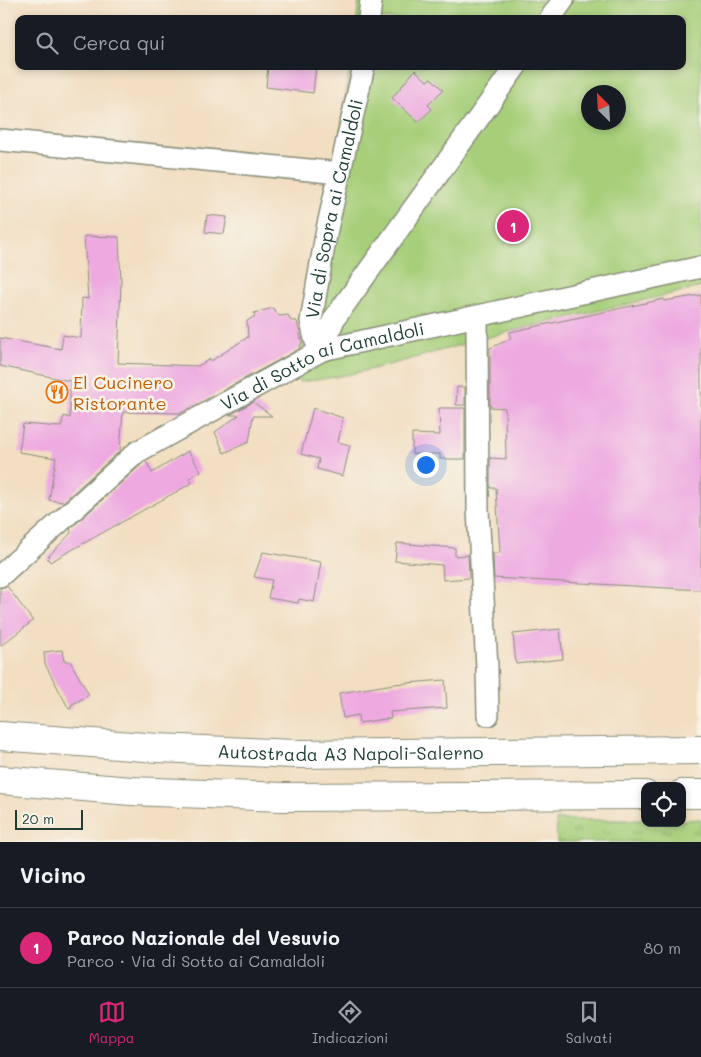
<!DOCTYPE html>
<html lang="it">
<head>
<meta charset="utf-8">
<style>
  body { margin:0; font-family:Mali,sans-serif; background:#242831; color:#f1f3f6 }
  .controls { position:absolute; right:15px; bottom:15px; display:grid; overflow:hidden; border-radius:10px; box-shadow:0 2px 8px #0003 }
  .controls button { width:45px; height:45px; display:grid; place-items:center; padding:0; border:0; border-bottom:1px solid #363941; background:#171b24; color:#f1f3f6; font:25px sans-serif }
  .compass { position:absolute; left:581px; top:85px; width:45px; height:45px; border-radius:50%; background:#171b24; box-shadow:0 2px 8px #0003; rotate:336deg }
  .scale { position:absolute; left:15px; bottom:12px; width:68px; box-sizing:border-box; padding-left:5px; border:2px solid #1f3d34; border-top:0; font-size:14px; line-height:18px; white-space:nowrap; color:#1f3d34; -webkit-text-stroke:4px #f7f3e8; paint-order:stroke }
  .you { position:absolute; left:425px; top:464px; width:18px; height:18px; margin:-12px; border:4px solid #fff; border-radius:50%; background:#1a73e8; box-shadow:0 0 0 8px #1a73e833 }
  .badge { display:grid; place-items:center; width:32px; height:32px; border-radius:50%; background:#db2777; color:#fff; font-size:16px; font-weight:700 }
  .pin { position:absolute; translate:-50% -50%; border:2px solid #fff; box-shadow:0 1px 5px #0006 }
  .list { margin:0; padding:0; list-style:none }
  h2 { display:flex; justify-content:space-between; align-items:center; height:65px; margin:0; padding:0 20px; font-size:21px }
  h2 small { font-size:16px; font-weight:400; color:#9ea1a6 }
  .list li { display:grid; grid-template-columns:32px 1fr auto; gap:15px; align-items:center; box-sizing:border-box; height:80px; padding:0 20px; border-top:1px solid #363941 }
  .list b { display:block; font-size:19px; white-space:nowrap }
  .list p { margin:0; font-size:16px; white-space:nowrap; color:#9ea1a6 }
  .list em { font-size:16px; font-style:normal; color:#9ea1a6 }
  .icon { flex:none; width:28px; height:28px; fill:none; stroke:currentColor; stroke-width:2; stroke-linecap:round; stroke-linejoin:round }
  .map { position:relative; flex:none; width:701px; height:842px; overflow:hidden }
  .search { position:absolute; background:#171b24; box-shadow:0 2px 8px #0003; left:15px; right:15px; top:15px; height:55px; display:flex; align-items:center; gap:12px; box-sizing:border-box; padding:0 18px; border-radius:10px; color:#9ea1a6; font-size:19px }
  .sheet { height:145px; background:#171b24 }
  nav { display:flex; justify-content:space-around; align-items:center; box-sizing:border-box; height:70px; border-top:1px solid #363941; background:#171b24; font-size:14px; color:#9ea1a6 }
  nav a { display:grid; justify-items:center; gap:2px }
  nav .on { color:#db2777 }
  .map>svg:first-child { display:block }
</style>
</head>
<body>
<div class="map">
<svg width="701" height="842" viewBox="0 0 701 842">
  <defs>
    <pattern id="grass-tufts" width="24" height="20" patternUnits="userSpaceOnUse" patternTransform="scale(1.25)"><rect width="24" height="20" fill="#a7cf7a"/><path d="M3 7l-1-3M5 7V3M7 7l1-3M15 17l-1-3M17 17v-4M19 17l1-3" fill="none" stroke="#87a965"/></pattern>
  </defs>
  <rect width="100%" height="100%" fill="#f7f3e8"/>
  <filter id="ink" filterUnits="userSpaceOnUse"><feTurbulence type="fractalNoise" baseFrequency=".02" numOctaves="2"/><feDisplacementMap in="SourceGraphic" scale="10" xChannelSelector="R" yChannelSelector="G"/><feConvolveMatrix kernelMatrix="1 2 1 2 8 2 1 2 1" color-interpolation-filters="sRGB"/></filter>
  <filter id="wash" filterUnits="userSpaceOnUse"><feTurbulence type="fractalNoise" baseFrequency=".0096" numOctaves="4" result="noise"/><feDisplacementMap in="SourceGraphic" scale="20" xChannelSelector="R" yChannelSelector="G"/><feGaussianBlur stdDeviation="1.12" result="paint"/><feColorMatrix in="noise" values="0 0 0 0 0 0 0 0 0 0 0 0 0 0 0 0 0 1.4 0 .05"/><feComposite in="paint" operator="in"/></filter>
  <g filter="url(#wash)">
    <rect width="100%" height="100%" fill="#f2dec1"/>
    <path fill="url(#grass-tufts)" stroke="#638657" d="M701,819v23h-144l-1,-22h89v3h37v-3z"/>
    <path fill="#a7cf7a" stroke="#638657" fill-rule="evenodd" d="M359,0h342v287c-65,16 -131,29 -196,46 -69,17 -135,42 -206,49l4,-42 33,-176 14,-98h332v-47h-325zM588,92h30v30h-30z"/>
    <g id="blocks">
      <g fill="#eea9e1">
        <path d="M268,66h48l-3,27 -47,-6z"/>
        <path d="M415,70l12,11 4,-3 12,12 -15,15 4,4 -14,13 -26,-24z"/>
        <path d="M207,215l20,2 -3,17 -19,-2z"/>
        <path d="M84,236l35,1 2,45 -3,81 80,3 12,-7 1,2 37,-24 -1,-16 8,-5 -1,-3 19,-5 6,8 9,-1 3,6h6l5,21 -3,7 -118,64 -58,-1 -3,39 -57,51 -14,-2 7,-42 -37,-6 4,-28 38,3 3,-11 6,2v-37l-70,-15v-28l61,11 2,-14 18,3 1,-40 6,1z"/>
        <path d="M701,295v295l-207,-12 -1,-25h7l-4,-65h-6v-30l16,1 -1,-51 -15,-1v-59l20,-9v-7l154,-33v2z"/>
        <path d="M457,387h8v18h-9z"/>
        <path d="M253,402l19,14h-19l-4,26 -25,11 -9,-21 24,-17h-9z"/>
        <path d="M313,408l30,10 -5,24 12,3 -7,31 -26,-7 2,-10 -18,-5z"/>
        <path d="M439,408h26v51h-25v-5h-28v-20l28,1z"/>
        <path d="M188,451l13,20 -11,7 2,5 -142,79 -3,-4 24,-25 -1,-4 74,-67 2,-1 6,12z"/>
        <path d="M397,543l58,5v8l13,-1 1,23 -26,2 -1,-15 -47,-4z"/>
        <path d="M263,552l58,10 -7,40 -15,-3 -1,4 -30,-5 4,-18 -18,-3z"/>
        <path d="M7,586l26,35 -33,25v-58z"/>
        <path d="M560,629l3,30 -47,5 -3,-30z"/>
        <path d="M62,650l2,11h6l19,34 -18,10v4h-2l-24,-45 -1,-12z"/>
        <path d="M445,680l2,28 -57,4 1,6 -32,5 -1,-8 -15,3 -4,-25 55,-9z"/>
      </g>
    </g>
  </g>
  <g filter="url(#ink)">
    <use href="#blocks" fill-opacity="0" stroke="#888e7a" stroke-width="1"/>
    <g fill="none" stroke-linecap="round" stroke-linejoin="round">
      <g stroke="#888e7a" stroke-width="24">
        <g id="minor">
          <path d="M369,19l2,-19"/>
          <path d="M550,19l13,-19"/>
          <path d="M0,140l340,33"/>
          <path d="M477,317l1,193 9,157 1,48"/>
          <path d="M322,350l12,-31 182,-253"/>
          <path id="s1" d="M322,350l-7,-11 -4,-18 16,-92 37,-163"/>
          <path id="s2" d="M0,576l137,-124 185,-102 379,-83"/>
        </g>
      </g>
      <g stroke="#888e7a" stroke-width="30">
        <g id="highway">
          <path id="s3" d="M0,736l158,12 137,6 406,-4"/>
          <path d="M0,780l131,11 152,6 362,-2"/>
          <path d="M682,794h19"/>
        </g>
      </g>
      <use href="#minor" stroke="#fff" stroke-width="21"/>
      <use href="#highway" stroke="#fff" stroke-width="28"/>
    </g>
  </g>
  <defs>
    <g id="restaurant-ring" transform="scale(1.125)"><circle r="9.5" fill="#f7f3e8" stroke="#e8710a" stroke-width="1.5"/><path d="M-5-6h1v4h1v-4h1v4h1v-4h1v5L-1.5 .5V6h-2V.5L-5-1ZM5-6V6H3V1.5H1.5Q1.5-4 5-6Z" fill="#e8710a"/></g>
  </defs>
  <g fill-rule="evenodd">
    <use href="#restaurant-ring" x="57" y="392"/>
  </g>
  <g text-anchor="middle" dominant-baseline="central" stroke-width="5" stroke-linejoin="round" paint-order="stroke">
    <g font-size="18" fill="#1f3d34" stroke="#f7f3e8">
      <text stroke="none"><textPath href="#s1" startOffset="146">Via di Sopra ai Camaldoli</textPath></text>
      <text stroke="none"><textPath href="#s2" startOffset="391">Via di Sotto ai Camaldoli</textPath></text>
      <text stroke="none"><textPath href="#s3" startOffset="351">Autostrada A3 Napoli-Salerno</textPath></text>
    </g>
    <g font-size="18" fill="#c56008" stroke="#f7f3e8" text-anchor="start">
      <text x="73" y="382">El Cucinero<tspan x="73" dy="21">Ristorante</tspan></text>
    </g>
  </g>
</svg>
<div class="controls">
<button><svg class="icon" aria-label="locate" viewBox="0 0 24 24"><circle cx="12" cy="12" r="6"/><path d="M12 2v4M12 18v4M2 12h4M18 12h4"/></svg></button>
</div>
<svg class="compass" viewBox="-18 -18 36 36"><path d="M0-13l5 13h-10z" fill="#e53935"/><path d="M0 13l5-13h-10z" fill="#9ea1a6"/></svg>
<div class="scale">20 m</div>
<div class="you"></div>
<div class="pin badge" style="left:513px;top:226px">1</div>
<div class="search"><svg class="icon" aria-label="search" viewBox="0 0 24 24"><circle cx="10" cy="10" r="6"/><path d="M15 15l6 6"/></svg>Cerca qui</div>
</div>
<section class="sheet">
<h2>Vicino<small></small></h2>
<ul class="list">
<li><span class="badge">1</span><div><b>Parco Nazionale del Vesuvio</b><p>Parco · Via di Sotto ai Camaldoli</p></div><em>80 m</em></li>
</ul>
</section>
<nav>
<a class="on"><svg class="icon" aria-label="map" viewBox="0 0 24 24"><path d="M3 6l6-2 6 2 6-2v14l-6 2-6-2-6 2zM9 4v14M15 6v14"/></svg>Mappa</a>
<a><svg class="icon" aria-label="directions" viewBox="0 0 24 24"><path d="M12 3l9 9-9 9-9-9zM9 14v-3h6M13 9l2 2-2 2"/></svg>Indicazioni</a>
<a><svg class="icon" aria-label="saved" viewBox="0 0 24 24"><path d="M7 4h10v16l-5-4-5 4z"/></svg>Salvati</a>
</nav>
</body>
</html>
